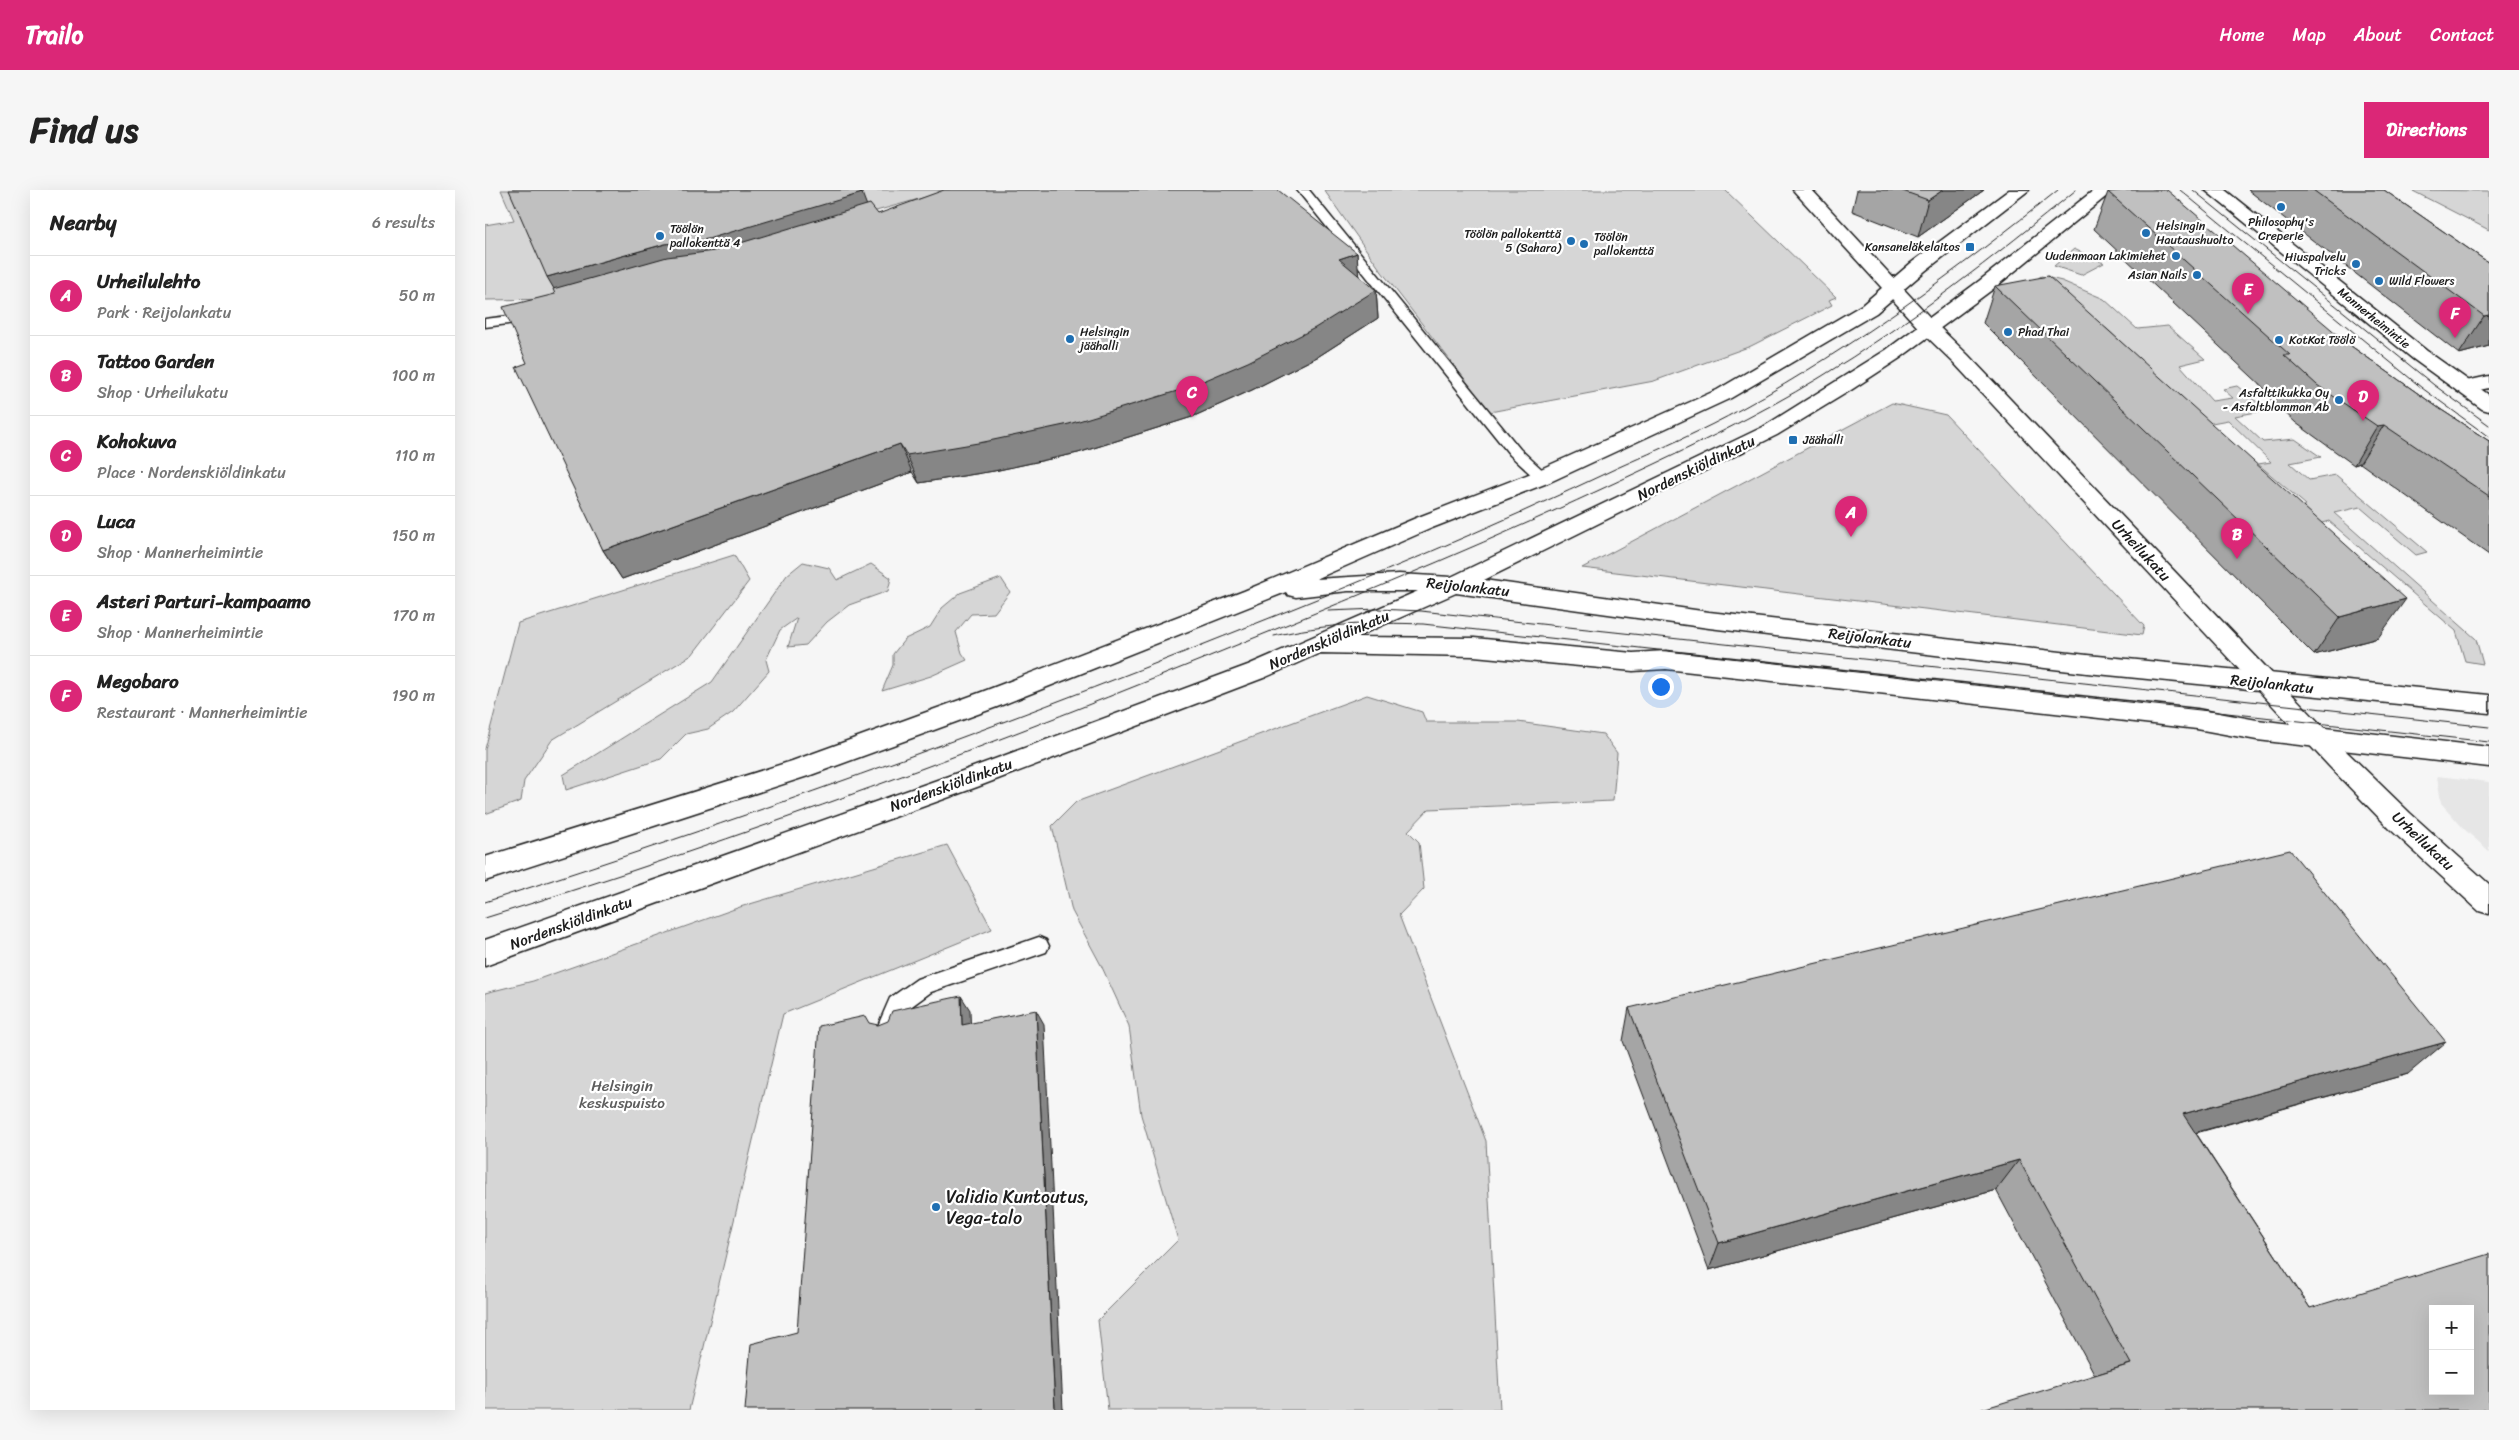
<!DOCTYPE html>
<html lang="en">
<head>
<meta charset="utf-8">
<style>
  body { margin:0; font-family:Sriracha,sans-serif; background:#f6f6f6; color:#222 }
  .controls { position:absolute; right:15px; bottom:15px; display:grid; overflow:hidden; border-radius:0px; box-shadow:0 5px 20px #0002 }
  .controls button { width:45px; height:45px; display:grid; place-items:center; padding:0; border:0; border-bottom:1px solid #e0e0e0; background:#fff; color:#222; font:25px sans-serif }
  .you { position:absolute; left:1175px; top:496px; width:18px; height:18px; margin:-12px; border:4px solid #fff; border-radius:50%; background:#1a73e8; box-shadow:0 0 0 8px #1a73e833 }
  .badge { display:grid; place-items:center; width:32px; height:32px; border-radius:50%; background:#db2777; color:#fff; font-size:16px; font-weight:700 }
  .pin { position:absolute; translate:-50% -41px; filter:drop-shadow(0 1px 2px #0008) }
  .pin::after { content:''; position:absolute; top:26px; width:18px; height:15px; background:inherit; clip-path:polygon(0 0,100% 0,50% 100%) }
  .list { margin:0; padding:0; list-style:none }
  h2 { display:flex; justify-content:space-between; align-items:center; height:65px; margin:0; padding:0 20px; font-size:21px }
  h2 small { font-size:16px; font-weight:400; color:#767676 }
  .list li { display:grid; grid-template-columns:32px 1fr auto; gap:15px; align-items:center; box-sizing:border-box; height:80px; padding:0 20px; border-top:1px solid #e0e0e0 }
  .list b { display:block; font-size:19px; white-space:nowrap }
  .list p { margin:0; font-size:16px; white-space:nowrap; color:#767676 }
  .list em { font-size:16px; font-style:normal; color:#767676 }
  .map { position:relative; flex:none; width:2004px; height:1220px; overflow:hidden; border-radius:0px }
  header { display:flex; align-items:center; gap:30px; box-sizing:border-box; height:70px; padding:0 25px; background:#db2777; color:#fff }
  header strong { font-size:24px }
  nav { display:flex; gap:28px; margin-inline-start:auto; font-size:18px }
  .intro { display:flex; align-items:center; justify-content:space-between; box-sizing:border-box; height:120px; padding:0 30px }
  h1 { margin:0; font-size:35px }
  .button { padding:12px 22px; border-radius:0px; background:#db2777; color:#fff; font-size:18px; font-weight:700 }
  main { display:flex; gap:30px; padding:0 30px }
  aside { flex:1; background:#fff; border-radius:0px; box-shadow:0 5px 20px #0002 }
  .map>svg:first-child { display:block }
</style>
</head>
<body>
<header>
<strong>Trailo</strong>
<nav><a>Home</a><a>Map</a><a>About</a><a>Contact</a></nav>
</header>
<div class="intro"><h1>Find us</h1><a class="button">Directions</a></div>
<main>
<aside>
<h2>Nearby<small>6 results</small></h2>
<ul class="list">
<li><span class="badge">A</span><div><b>Urheilulehto</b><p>Park · Reijolankatu</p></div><em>50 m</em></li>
<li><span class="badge">B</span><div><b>Tattoo Garden</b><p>Shop · Urheilukatu</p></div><em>100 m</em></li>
<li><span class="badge">C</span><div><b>Kohokuva</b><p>Place · Nordenskiöldinkatu</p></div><em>110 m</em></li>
<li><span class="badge">D</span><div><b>Luca</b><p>Shop · Mannerheimintie</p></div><em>150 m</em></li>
<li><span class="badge">E</span><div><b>Asteri Parturi-kampaamo</b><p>Shop · Mannerheimintie</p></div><em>170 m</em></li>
<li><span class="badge">F</span><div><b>Megobaro</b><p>Restaurant · Mannerheimintie</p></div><em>190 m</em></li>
</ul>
</aside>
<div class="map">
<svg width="2004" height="1220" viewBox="0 0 2004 1220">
  <rect width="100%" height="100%" fill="#f6f6f6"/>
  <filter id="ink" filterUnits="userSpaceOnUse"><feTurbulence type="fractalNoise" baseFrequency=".02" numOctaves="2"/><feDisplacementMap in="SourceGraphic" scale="10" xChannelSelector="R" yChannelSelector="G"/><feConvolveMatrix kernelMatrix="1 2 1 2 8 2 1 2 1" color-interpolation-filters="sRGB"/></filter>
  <g filter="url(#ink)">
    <path fill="#e6e6e6" d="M1952,586l52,6v69l-25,-22 -23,-26z"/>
    <g fill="#d6d6d6" stroke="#797979">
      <path d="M16,0h450l-389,109 -77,1v-75l29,-5z"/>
      <path d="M839,0h401l111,107 -7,3 3,5 -81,41 -97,35 -164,31 -108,-140z"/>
      <path d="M1926,0l78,1v39z"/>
      <path d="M1589,59l30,14 -23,12 -27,-9z"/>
      <path d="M1556,86l21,5 42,18 33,30 31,-3 37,33 -25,6 32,36 21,-3 -10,-9 14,-3 30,24 -32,6 28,26 32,-3 26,18 -31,6 19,17 27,-5 91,77 -11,3 -56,-48 -26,6 142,126 7,25 -18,-3 -9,-30 -127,-110 -28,8 -18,-16 23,-8 -48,-41 13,-2 -43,-42 -38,7 -49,-66 -35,-33 -21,3 -65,-39z"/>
      <path d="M1407,213l54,12 198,211 -2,9 -560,-67z"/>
      <path d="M249,365l15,26 -57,74 -140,85 -28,41 -3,20 -36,13v-65l33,-126z"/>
      <path d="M318,372l26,6 8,12 34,-16 20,14 -3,13 -39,14 -22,17 -21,23 -18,2 9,-29 -17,12 -14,30 3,11 -36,41 -25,17 -22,5 -25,25 -95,31 -3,-15 149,-93 75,-107z"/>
      <path d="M516,388l9,14 -16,21 -23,1 -15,18 6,21 5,7 -36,16 -49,15 11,-26v-11l12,-15 25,-12 12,-19 18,-15z"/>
      <path d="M882,505l55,17 4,10h92l85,12 14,19 -4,48 -184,8 -21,22 11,11 5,47 -25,26 87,226 14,269h-392l-10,-90 80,-80 -37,-125 -12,-89 -28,-61 -29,-54 -20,-85 24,-24z"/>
      <path d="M462,655l45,84 -209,85 -94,396h-204v-417l48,-12 207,-74z"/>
    </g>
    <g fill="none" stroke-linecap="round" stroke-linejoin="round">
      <g stroke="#1c1c1c" stroke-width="3">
        <g id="lane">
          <path d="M812,0h12l211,259 27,25 2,3 -2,3h-10l-27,-25z"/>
          <path d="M48,123l7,4 -2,3 -53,7v-8z"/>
          <path d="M554,747l7,3 3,6 -3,6 -115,40 -26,19 -9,24 -8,2 -8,-2 -3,-7 13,-30 27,-19z"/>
        </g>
      </g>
      <g stroke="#1c1c1c" stroke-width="3">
        <g id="street">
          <path d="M1308,0h19l124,134 32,31 379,397 63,61 79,71v30l-10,-3 -89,-82 -61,-63 -375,-403 -32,-31z"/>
          <path d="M2004,186v12l-25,5 -7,-2 -3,-4 3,-4z"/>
        </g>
      </g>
      <g stroke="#1c1c1c" stroke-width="3">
        <g id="primary">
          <path d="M1524,0h20l-104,81 -49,42 -145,85 -181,84 -118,46 -116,51 83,-5 52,3 312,-150 123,-77 93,-69 115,-91h20l-121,99 -93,69 -49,32 -74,45 -293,145 225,32 378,43 402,40v18l-402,-40 -378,-45 -253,-35 -100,44 118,1 159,15 33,-2 531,58 60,11 232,27v20l-232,-27 -60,-11 -531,-60 -33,2 -159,-15 -154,-3 -54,24 -289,110 -492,179v-26l472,-167 291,-108 170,-74h-70l-52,6 -8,-2 -2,-3 -289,115 -186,68 -326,106v-24l307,-96 187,-68 265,-102 172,-73 118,-46 183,-82 145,-85 49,-42z"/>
          <path d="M1720,0h20l202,161 62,44v16l-7,-2 -69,-50z"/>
        </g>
      </g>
      <use href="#lane" fill="#fff" fill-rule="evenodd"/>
      <use href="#street" fill="#fff" fill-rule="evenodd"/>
      <use href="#primary" fill="#fff" fill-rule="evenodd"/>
      <g stroke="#1c1c1c" stroke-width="1">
        <path d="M1695,0l242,198 67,49"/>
        <path d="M1708,0l241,195 55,40"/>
        <path d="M843,421l50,-2 43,2 1068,116"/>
        <path d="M789,446c49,-12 98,-14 149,-12l1066,118"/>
        <path d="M0,712c252,-81 501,-170 747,-269 129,-51 259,-105 385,-165 42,-19 85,-37 126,-60 112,-62 215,-138 315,-218"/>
        <path d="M0,728c259,-80 514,-175 764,-278 126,-51 251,-103 374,-161 67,-31 133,-63 196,-101 91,-55 175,-121 257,-188"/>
      </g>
    </g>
    <g fill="#a5a5a5" stroke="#1c1c1c">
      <path d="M1372,0h127l-66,47 -66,-26z"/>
      <path d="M1763,0h136l105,73v83l-30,8z"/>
      <path d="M1623,2l243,154 89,63 49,32v114l-129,-92 -6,2 -58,-42 -32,-30 2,-3 -172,-161z"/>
      <path d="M381,15l12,9 479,39 1,22 18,15 2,28 -59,38 -67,34 -60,27 -114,36 -84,18 -75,12 -7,-11 -290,107 -19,-29 -76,-187z"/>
      <path d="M1510,96l383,352 -64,17 -331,-332z"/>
      <path d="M1144,818l779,66 -212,59 114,175 -215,67 -99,-185 -287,80 -86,-229z"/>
    </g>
    <g fill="#868686" stroke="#1c1c1c">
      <path d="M1458,0h41l-66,47 10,-37z"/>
      <path d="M377,3l11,29 -309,84 -17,-29 118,-33z"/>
      <path d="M872,63l2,27 -20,-21z"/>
      <path d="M891,100l2,28 -59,38 -67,34 -60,27 -114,36 -84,18 -75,12 -12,-28z"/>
      <path d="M2004,125v31l-30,8 25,-38z"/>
      <path d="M1899,235l-24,38 -6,2 23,-39z"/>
      <path d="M415,254l12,28 -290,107 -19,-29z"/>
      <path d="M1921,409l-28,39 -64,17 26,-38z"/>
      <path d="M476,806l9,14 1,30 -9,-15z"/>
      <path d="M551,820l8,14 19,386h-8z"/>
      <path d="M1961,852l-38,32 -254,70 29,-30z"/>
      <path d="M1534,970l-23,30 -287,80 10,-27z"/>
    </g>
    <g fill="#c0c0c0" stroke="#1c1c1c" fill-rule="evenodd">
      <path d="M24,0h350l3,3 -154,46 -43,5 -118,33z"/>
      <path d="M459,0h334l79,63 -18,6 37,31 -61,38 -67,34 -61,26 -118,36 -85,18 -77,13 -7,-11 -297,106 -87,-183 11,-4 -24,-56 52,-13 -2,-5 114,-32 47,-6 156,-47 8,10z"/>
      <path d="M1415,0h43l-15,10z"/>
      <path d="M1642,0h40l184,156 89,63 49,32v55l-105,-71 -7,1 -60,-41 -33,-30h6l-182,-163z"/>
      <path d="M1828,0h71l105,73v52l-5,1z"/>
      <path d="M1563,86l358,323 -66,18 -345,-331z"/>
      <path d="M1805,660l156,192 -263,72 127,194 179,-54v156h-510l152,-46 -112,-204 -300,83 -90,-235zM1948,1119h37v82h-37z"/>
      <path d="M476,806l1,29 74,-15 19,400h-310l6,-66 46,-12 22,-306 46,-10 4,7 9,2 10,-4 4,-10z"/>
    </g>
  </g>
  <g fill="#1f6fb2" stroke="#fff" stroke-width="2">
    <circle cx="1796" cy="17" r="5"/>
    <circle cx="1661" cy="43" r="5"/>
    <circle cx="175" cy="46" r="5"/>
    <circle cx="1086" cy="51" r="5"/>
    <circle cx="1099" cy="54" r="5"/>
    <rect x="1480" y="52" width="10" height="10" rx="2.5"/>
    <circle cx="1691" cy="66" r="5"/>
    <circle cx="1871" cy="74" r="5"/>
    <circle cx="1712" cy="85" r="5"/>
    <circle cx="1894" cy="91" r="5"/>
    <circle cx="1523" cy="142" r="5"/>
    <circle cx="585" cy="149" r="5"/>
    <circle cx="1794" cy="150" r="5"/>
    <circle cx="1854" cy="210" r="5"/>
    <rect x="1303" y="245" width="10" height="10" rx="2.5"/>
    <circle cx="451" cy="1017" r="5"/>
  </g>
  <g text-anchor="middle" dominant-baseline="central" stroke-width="4.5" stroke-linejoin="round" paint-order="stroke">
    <g font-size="12" fill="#1c1c1c" stroke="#fff" text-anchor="start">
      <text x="1796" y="32" text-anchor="middle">Philosophy's<tspan x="1796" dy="14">Creperie</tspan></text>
      <text x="1671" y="36">Helsingin<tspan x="1671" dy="14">Hautaushuolto</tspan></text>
      <text x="185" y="39">Töölön<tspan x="185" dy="14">pallokenttä 4</tspan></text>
      <text x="1076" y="44" text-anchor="end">Töölön pallokenttä<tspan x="1076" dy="14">5 (Sahara)</tspan></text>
      <text x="1109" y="47">Töölön<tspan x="1109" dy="14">pallokenttä</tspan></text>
      <text x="1475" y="57" text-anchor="end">Kansaneläkelaitos</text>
      <text x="1681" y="66" text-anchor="end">Uudenmaan Lakimiehet</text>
      <text x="1861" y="67" text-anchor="end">Hiuspalvelu<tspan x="1861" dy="14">Tricks</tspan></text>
      <text x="1702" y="85" text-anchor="end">Asian Nails</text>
      <text x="1904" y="91">Wild Flowers</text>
      <text x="595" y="142">Helsingin<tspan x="595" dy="14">jäähalli</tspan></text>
      <text x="1533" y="142">Phad Thai</text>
      <text x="1804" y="150">KotKot Töölö</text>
      <text x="1844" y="203" text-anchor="end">Asfalttikukka Oy<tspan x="1844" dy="14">- Asfaltblomman Ab</tspan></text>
      <text x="1318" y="250">Jäähalli</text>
    </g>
    <g font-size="12" fill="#1c1c1c" stroke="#fff">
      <text transform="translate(1889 128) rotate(39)">Mannerheimintie</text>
    </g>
    <g font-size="15" fill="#1c1c1c" stroke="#fff">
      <text transform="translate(1211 278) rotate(-26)">Nordenskiöldinkatu</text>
      <text transform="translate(1656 360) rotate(47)">Urheilukatu</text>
      <text transform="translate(983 397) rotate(6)">Reijolankatu</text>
      <text transform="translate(1385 448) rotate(7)">Reijolankatu</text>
      <text transform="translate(844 450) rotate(-23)">Nordenskiöldinkatu</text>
      <text transform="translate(1787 494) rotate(6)">Reijolankatu</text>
      <text transform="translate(466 595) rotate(-20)">Nordenskiöldinkatu</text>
      <text transform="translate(1938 651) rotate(43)">Urheilukatu</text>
      <text transform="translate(86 733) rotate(-20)">Nordenskiöldinkatu</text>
    </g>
    <g font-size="15" fill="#5d5d5d" stroke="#fff">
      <text x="137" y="896">Helsingin<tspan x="137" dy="17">keskuspuisto</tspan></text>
    </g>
    <g font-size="18" fill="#1c1c1c" stroke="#fff" text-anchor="start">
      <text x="461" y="1007">Validia Kuntoutus,<tspan x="461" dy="21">Vega-talo</tspan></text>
    </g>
  </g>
</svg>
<div class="controls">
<button>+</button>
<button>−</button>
</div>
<div class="you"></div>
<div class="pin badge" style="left:1366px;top:347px">A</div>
<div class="pin badge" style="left:1752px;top:369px">B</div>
<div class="pin badge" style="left:707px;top:227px">C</div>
<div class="pin badge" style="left:1878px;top:231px">D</div>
<div class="pin badge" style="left:1763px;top:124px">E</div>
<div class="pin badge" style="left:1970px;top:148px">F</div>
</div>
</main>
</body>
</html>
